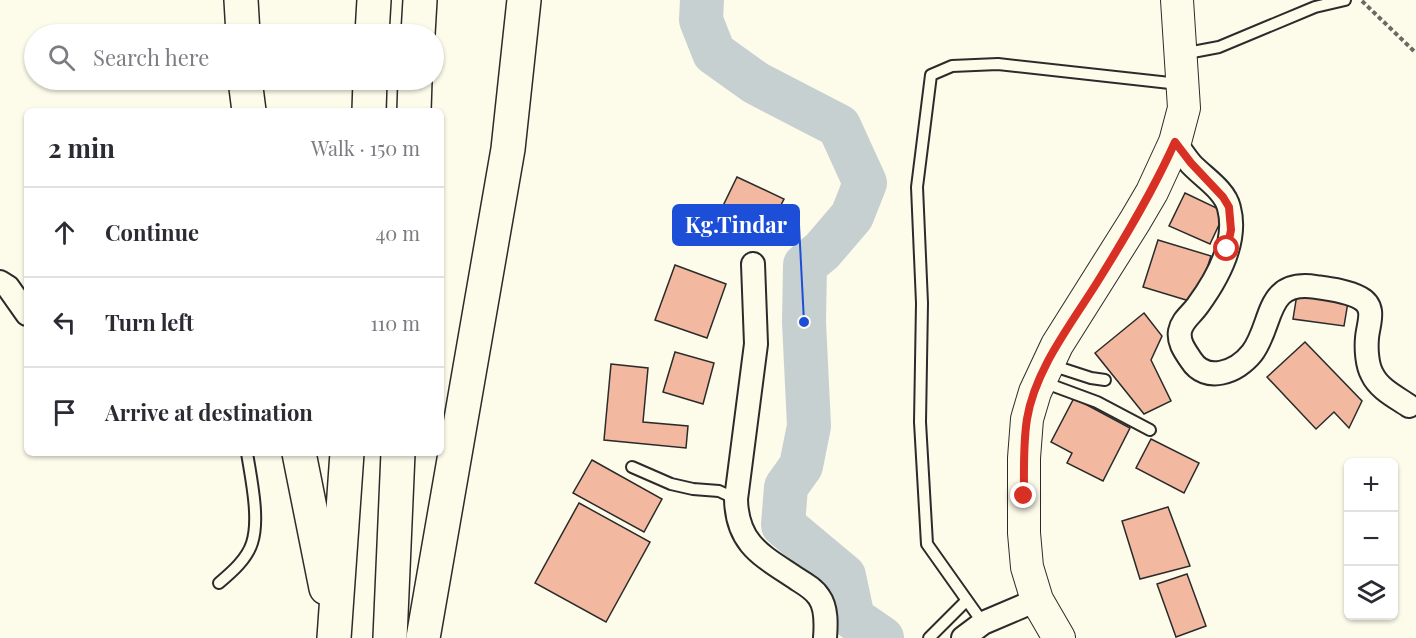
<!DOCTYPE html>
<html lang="en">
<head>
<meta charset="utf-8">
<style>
  body { margin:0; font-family:"Playfair Display",serif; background:#f2f2f3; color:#2b2b33 }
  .controls { position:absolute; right:18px; bottom:18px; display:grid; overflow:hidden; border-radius:9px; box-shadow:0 2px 4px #0004 }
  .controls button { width:54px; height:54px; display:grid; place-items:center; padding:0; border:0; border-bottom:2px solid #e1e1e2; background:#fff; color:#2b2b33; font:30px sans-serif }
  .stop { position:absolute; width:18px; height:18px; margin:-14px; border:4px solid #d93025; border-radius:50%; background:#fff }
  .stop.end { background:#d93025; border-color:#fff; box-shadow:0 2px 6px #0008 }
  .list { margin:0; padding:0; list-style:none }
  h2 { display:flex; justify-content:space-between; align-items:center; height:78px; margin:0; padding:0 24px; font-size:26px }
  h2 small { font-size:20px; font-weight:400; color:#7c7c81 }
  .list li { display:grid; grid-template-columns:39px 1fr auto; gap:18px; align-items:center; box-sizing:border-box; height:90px; padding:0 24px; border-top:2px solid #e1e1e2 }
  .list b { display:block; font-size:22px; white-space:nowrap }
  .list em { font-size:20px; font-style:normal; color:#7c7c81 }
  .icon { flex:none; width:33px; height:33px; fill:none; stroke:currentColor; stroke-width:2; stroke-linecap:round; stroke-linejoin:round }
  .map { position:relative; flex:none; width:1416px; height:638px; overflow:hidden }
  .search { position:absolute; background:#fff; box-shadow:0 2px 4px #0004; left:24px; top:24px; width:420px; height:66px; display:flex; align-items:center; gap:15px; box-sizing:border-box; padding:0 21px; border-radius:33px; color:#7c7c81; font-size:22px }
  .panel { position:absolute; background:#fff; box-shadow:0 2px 4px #0004; left:24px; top:108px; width:420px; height:348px; border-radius:9px }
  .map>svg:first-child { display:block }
</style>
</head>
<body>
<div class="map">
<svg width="1416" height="638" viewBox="0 0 1416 638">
  <rect width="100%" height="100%" fill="#fdfbea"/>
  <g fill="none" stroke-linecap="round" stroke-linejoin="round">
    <path stroke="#c7d0d0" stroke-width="44" d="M702,0l-1,20 13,33 42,30 83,43 26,57 -13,33 -30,35 -17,14 -1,57 5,104 -8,40 -15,21 -3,38 61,51 9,42 29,20"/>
  </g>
  <g fill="#f2b8a0" stroke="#2b2b2b" stroke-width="1.5">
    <path d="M737,177l47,22 -18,35 -46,-22z"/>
    <path d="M1185,193l40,19 -15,32 -41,-18z"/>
    <path d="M1158,240l53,16 -15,47 -53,-16z"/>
    <path d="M675,265l51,19 -19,54 -52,-18z"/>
    <path d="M1298,288l51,8 -5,30 -51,-7z"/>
    <path d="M1144,313l18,23 -11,24 20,41 -27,13 -49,-61z"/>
    <path d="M1305,342l57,59 -13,27 -15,-16 -18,17 -49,-52z"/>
    <path d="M675,352l39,11 -11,41 -40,-12z"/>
    <path d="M611,364l37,4 -5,54 45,4 -2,22 -82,-8z"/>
    <path d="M1074,398l56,30 -27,53 -36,-18 5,-10 -21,-11z"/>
    <path d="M1151,439l48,24 -15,30 -48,-25z"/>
    <path d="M592,460l70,39 -18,33 -71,-39z"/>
    <path d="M579,503l71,39 -44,80 -71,-39z"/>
    <path d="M1168,507l22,59 -50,13 -18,-58z"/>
    <path d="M1187,574l19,52 -30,11 -19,-53z"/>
  </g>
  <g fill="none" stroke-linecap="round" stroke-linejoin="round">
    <g stroke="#2b2b2b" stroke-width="14">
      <g id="lane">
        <path d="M1182,54l37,-7 96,-40 30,-7"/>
        <path d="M1051,365l40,13 14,2"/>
        <path d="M1043,382l54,20 53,28"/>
        <path d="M632,467l39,17 22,5 26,2 17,8"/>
        <path d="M219,583c13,-11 28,-24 33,-40 8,-24 -1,-65 -5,-90"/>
        <path d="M983,623l-56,-79 -7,-122 2,-119 -5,-116 14,-112 21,-9 46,-2 181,20"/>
        <path d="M929,638l37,-37"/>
      </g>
    </g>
    <g stroke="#2b2b2b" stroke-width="26">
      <g id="street">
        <path d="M1175,142c5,7 10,15 16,22 12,13 34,26 38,44 9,34 -12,71 -31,97 -6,9 -16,15 -18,26 -2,11 5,20 11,29 15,24 46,12 61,-7 22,-29 12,-74 64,-66 14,2 31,4 44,11 17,9 8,26 7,40 -1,11 0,27 5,36 7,15 24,23 37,32"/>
        <path d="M753,264l3,80 -20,155c1,46 27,57 61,80 8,5 17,10 22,18 8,11 7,28 6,41"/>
        <path d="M0,282l8,5 19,27"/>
        <path d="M963,638l20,-15 54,-23"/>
      </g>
    </g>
    <g stroke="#2b2b2b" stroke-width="34">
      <path id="secondary" d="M1059,638l-22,-38 -10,-33 -3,-34v-75l3,-39 8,-27 22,-47 78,-124 17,-29 23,-50 9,-34 -7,-108"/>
    </g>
    <g stroke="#2b2b2b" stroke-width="36">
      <g id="highway">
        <path d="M241,0l2,34"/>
        <path d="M372,34l2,-34"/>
        <path d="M418,34l2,-34"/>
        <path d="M245,80l4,31"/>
        <path d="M369,111l1,-31"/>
        <path d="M414,111l1,-31"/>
        <path d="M299,453l27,135"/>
        <path d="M334,638l13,-185"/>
        <path d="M390,638l8,-185"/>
        <path d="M423,638l85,-489 16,-149"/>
      </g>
    </g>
    <path stroke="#6a6964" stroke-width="4" stroke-dasharray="4.5 3" stroke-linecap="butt" d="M1362,1l54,52"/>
    <use href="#lane" stroke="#fdfbea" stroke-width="10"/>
    <use href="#street" stroke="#fdfbea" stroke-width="22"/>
    <use href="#secondary" stroke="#fdfbea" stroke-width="32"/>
    <use href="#highway" stroke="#fdfbea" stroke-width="33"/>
  </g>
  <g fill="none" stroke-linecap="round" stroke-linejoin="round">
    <path stroke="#d93025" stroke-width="8" d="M1024,496c0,-25 -1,-52 3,-77 8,-50 45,-96 71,-138 28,-45 55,-90 77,-139l16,21 32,34 6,10 2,23 -4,19"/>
  </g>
  <path fill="none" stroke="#1d4ed8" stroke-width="2" d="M804 322L799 225"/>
  <circle fill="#1d4ed8" stroke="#fdfbea" stroke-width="2" cx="804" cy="322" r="6"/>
  <rect fill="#1d4ed8" stroke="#1d4ed8" stroke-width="2" x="673" y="205" width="126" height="40" rx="6"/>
  <g font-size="22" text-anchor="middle" font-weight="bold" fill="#fff">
    <text x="736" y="233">Kg.Tindar</text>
  </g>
</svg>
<div class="controls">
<button>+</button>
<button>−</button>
<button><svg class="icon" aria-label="layers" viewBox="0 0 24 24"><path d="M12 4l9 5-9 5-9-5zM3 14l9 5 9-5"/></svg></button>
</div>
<div class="stop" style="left:1227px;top:249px"></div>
<div class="stop end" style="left:1024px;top:496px"></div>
<div class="search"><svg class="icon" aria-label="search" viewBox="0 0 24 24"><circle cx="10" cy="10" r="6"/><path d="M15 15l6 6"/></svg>Search here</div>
<section class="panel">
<h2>2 min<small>Walk · 150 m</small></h2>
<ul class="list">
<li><svg class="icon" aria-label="ahead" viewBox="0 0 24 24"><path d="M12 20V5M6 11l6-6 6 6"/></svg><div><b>Continue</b></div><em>40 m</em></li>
<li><svg class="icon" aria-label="left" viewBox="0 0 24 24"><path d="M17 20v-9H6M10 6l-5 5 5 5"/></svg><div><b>Turn left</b></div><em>110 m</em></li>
<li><svg class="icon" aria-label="arrive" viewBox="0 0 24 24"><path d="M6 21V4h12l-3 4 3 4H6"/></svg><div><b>Arrive at destination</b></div></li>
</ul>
</section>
</div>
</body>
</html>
